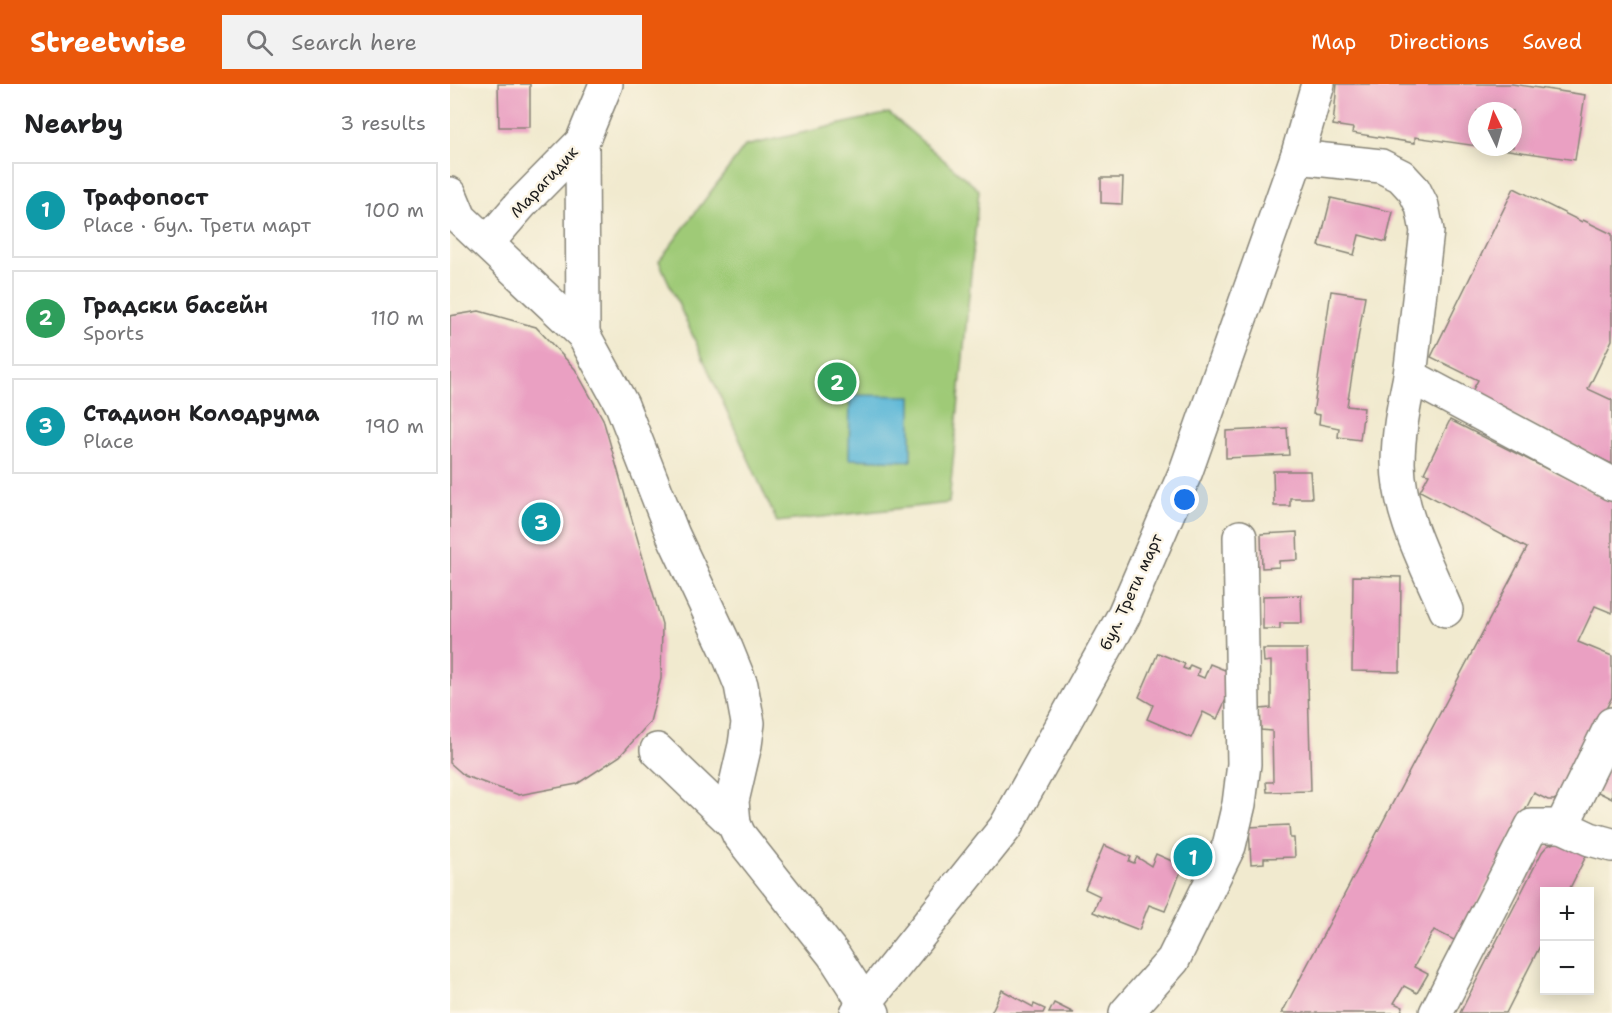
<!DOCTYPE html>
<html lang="en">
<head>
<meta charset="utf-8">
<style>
  body { margin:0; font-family:"Shantell Sans",sans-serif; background:#f2f2f2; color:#202124 }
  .controls { position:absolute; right:18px; bottom:18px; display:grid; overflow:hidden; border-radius:0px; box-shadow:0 3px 15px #0003 }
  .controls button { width:54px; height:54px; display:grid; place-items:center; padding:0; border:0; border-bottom:2px solid #e0e0e0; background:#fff; color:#202124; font:30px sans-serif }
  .compass { position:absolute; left:1018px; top:18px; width:54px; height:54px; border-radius:50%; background:#fff; box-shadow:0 3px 15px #0003; rotate:355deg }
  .you { position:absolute; left:735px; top:416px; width:21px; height:21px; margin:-15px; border:4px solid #fff; border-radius:50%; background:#1a73e8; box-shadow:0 0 0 9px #1a73e833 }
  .badge { display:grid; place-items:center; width:39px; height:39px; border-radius:50%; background:#ea580c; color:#fff; font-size:20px; font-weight:700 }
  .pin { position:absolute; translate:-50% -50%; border:3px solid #fff; box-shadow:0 2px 6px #0006 }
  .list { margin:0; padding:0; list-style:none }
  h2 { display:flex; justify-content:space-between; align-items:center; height:78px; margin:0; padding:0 24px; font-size:26px }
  h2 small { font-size:20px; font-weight:400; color:#757577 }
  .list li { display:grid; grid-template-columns:39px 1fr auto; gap:18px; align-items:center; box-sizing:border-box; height:96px; margin:0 12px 12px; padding:0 12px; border:2px solid #e0e0e0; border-radius:0px }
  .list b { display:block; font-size:22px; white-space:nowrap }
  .list p { margin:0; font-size:20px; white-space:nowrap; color:#757577 }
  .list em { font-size:20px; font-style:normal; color:#757577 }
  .icon { flex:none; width:33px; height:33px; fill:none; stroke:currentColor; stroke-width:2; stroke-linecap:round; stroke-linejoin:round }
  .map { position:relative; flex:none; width:1162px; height:929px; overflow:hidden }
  header { display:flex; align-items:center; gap:36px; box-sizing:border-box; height:84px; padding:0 30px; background:#ea580c; color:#fff }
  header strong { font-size:28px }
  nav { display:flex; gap:33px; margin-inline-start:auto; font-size:21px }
  .search { width:420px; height:54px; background:#f2f2f2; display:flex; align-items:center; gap:15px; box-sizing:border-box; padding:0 21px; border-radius:0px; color:#757577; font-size:22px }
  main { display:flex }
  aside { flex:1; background:#fff }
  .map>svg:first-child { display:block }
</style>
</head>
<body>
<header>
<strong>Streetwise</strong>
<div class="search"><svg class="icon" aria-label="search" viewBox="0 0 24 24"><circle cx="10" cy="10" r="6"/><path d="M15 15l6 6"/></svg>Search here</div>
<nav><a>Map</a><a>Directions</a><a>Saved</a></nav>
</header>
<main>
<aside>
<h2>Nearby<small>3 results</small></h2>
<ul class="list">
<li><span class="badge" style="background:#0f9aa8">1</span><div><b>Трафопост</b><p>Place · бул. Трети март</p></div><em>100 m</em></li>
<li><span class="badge" style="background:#2e9e5b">2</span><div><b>Градски басейн</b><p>Sports</p></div><em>110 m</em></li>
<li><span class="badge" style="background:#0f9aa8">3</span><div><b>Стадион Колодрума</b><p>Place</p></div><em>190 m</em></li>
</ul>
</aside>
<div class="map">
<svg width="1162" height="929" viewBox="0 0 1162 929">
  <rect width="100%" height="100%" fill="#fcf5e5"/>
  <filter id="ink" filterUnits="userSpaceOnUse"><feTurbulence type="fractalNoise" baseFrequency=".0167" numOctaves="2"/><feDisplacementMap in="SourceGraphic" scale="12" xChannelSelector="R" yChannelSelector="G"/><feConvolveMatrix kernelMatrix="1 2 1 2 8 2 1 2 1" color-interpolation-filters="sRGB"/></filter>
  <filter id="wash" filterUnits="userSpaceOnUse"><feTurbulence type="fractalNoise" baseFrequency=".008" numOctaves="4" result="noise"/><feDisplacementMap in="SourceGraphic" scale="24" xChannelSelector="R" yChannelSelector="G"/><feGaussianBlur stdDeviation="1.35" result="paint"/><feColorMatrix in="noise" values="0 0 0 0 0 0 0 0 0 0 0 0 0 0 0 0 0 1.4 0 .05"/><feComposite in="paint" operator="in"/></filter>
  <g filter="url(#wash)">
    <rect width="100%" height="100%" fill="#f1eacf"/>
    <path fill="#9fca77" stroke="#5e734a" stroke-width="1.5" d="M439,29l90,77 -30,313 -172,19 -118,-261 86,-115z"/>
    <path fill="#59b6d7" stroke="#3a697a" stroke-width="1.5" d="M400,311l61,1v65l-62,-2z"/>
    <g id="blocks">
      <g fill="#eaa0c2">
        <path d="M48,0h32v43h-31z"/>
        <path d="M887,0h175l73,11 -10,65 -80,-12 18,-1v-36h-36v35l-62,-9v6l-63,-10 1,-5 -20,-3z"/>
        <path d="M651,94h22l-1,26 -21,-1z"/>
        <path d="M1064,104l68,34 1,-2 29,14v106l-24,49 24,11v64l-142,-69 8,-15 -47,-23z"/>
        <path d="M881,114l62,14 -7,30 -27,-7 -5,20 -35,-9z"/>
        <path d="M881,207l34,5 -18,110 17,2 -4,32 -22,-3 1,-9 -20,-4 1,-9 -7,-1z"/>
        <path d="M29,227l57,16 39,42 28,50 59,205 -1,55 -11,43 -30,34 -43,28 -58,11 -54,-19 -15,-13v-447z"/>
        <path d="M1000,336l162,82v111l-17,-7 -17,36 34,14v41l-50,98 -8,5h-6l-14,-7 -76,149 -24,-12 -20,37 14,7 -11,19 -13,-7 -10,17 9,4 -3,6h-118l245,-465 -107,-57 9,-17 -5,-1z"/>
        <path d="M837,344l2,27 -63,3v-27z"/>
        <path d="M823,387h37l2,27h-22v8h-16z"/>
        <path d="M847,448l1,28 -19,1v6l-17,1 -1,-34z"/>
        <path d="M903,492l48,1 -1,95 -48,-1z"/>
        <path d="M851,511l1,28h-22v6h-17v-33z"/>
        <path d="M813,565h44l4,142 -44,1 -1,-10h7l-1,-51 -11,-1 -1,-21 11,-1v-47l-7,1z"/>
        <path d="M708,569l27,11 -2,4 5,2 2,-5 9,4 -2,6 7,3 6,-14 27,11 -20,44 -14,-7 -12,26 -44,-19 6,-14 -14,-8z"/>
        <path d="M1162,676v39l-16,-8z"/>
        <path d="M839,741l1,13h4l1,19 -31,1v5l-13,1 -2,-37z"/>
        <path d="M734,758l26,12 -8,19 -26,-12z"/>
        <path d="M1110,758l27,12 -19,38h-24v46l-38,75h-46l82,-161 5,-6 7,-3z"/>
        <path d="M654,761l27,12 -2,4 5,2 3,-6 14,9 5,-12 27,12 -18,45 -16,-6 -10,25 -46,-18 7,-16 -15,-7z"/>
        <path d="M552,906l31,17 1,-3 11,5 -2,4h-52z"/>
        <path d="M604,919l20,10h-25z"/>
      </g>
    </g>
  </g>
  <g filter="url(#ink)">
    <use href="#blocks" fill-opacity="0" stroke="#868376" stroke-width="1.5"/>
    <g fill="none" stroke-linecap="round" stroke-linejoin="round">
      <g stroke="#868376" stroke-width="36">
        <g id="minor">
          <path d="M132,58l1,192"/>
          <path d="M847,73l84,9 20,10 13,14 8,16 5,25 -17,145 202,108"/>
          <path d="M0,110l10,24 123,116 39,71 51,130 53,113 15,37 7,38 -3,22 -13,56 2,23 5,11 94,119 31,48 9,11"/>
          <path d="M38,158l33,-38 61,-62 24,-58"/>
          <path d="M960,292c-6,29 -12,57 -12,87 1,52 28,100 48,147"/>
          <path d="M207,666l77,74"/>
          <path d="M1112,742l28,13 22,6"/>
          <path d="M407,929l148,-185 118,-211 63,-146 111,-314 21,-73"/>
          <path d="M676,929l47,-53 56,-114 10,-42 5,-40 -4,-227"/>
          <path d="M986,929l96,-187h30l50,-102"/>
        </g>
      </g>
      <use href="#minor" stroke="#fff" stroke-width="33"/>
    </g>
  </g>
  <g text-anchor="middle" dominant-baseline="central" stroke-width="5" stroke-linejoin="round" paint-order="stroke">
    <g font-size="16" fill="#1c1c1c" stroke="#fcf5e5">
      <text transform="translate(94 98) rotate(-47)">Марагидик</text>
      <text transform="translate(681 508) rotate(-65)">бул. Трети март</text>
    </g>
  </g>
</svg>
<div class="controls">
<button>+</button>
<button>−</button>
</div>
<svg class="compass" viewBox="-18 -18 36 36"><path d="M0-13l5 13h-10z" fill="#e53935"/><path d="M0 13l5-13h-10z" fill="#757577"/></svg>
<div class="you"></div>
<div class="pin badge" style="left:743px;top:773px;background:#0f9aa8">1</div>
<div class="pin badge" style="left:387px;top:298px;background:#2e9e5b">2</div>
<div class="pin badge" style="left:91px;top:438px;background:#0f9aa8">3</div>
</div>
</main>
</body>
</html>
